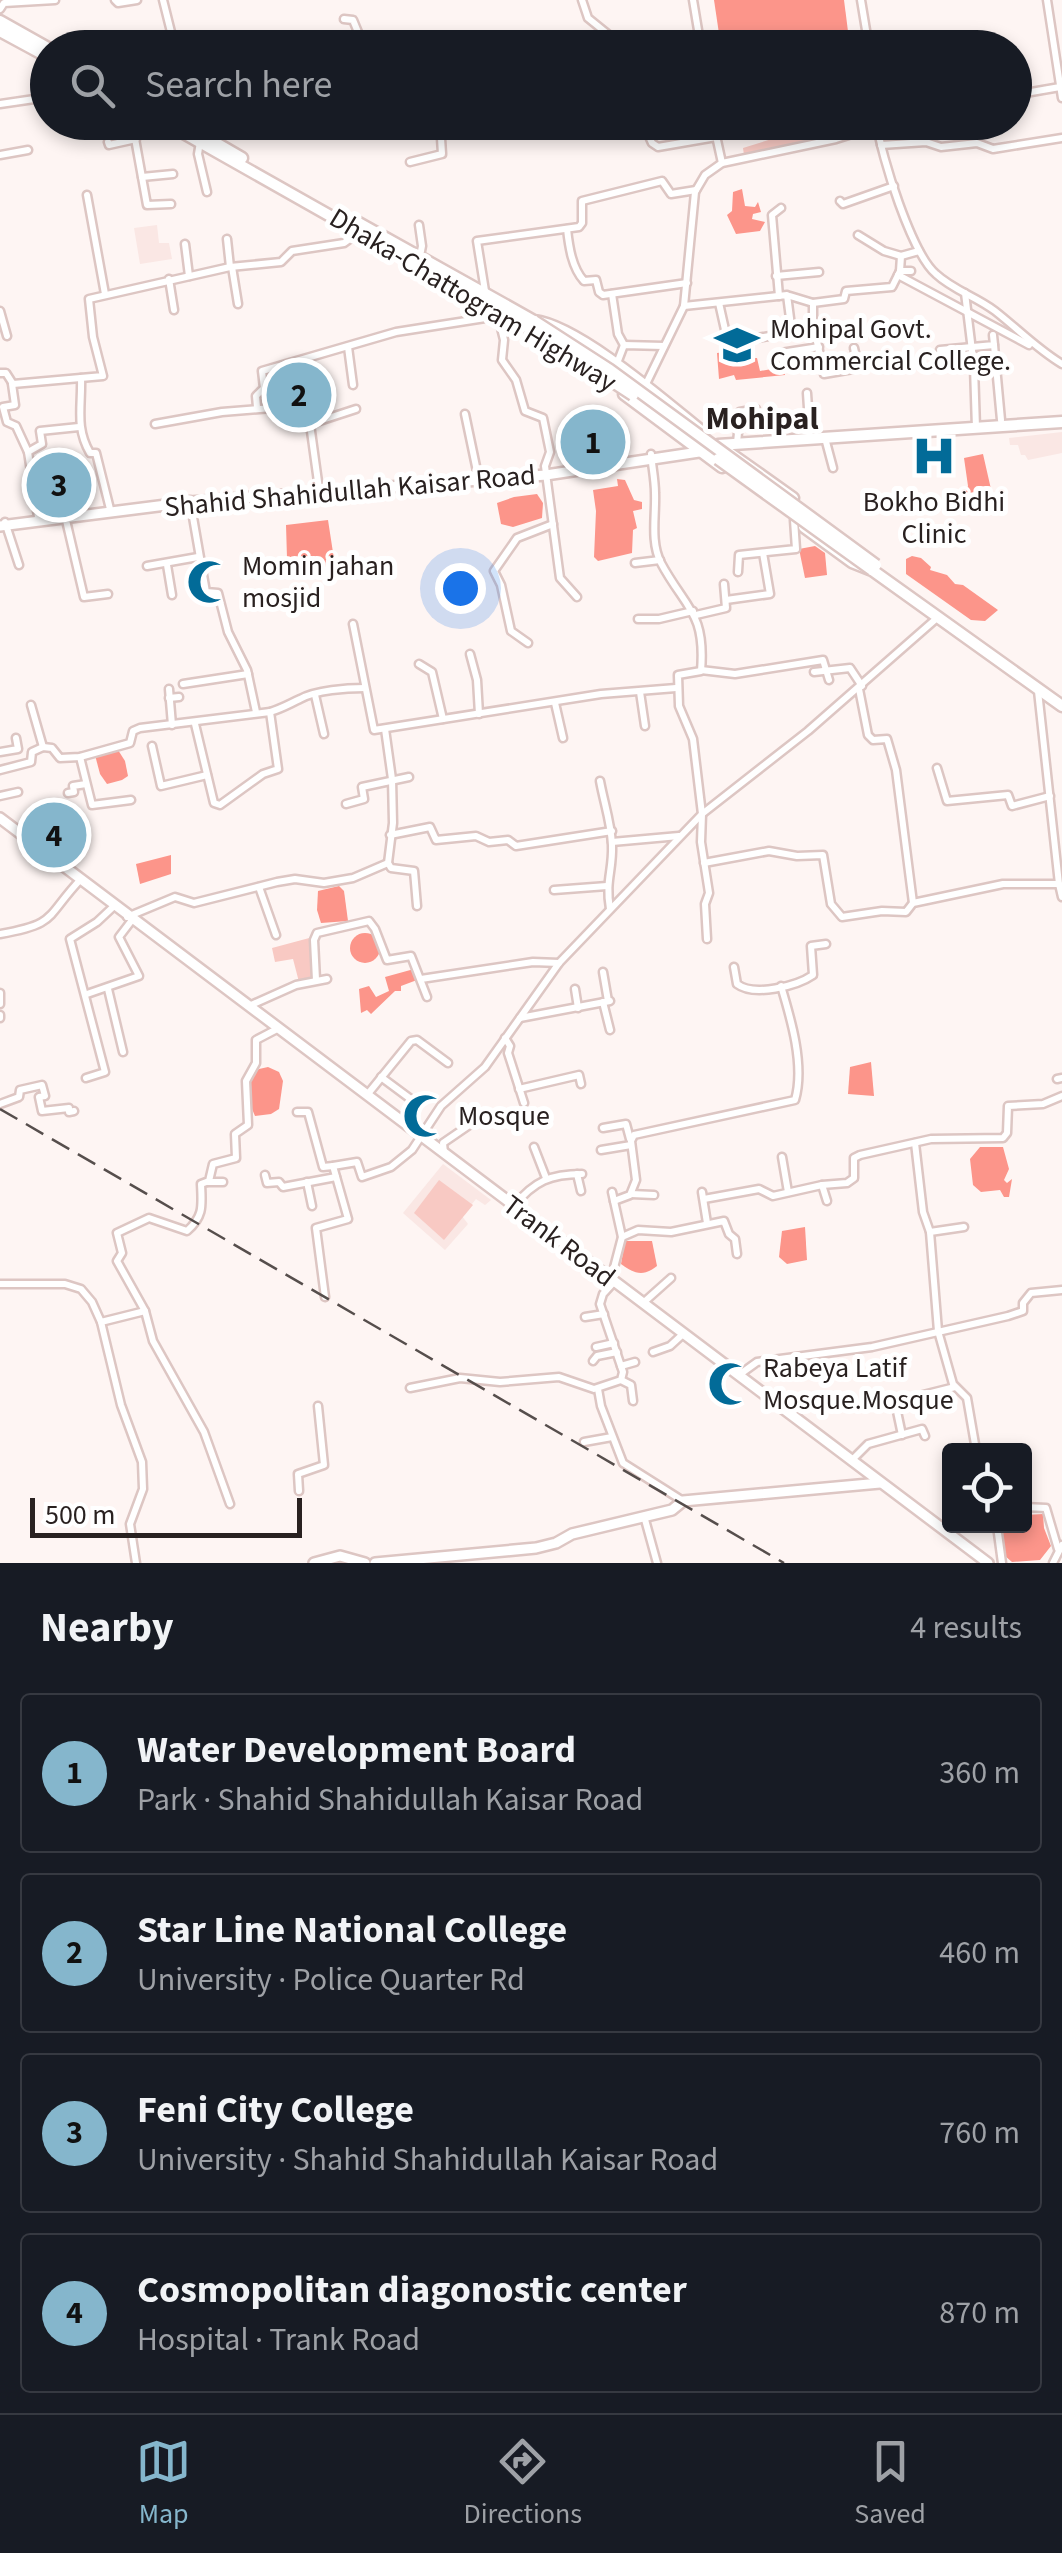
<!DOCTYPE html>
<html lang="en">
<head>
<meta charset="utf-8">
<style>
  body { margin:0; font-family:"Source Sans 3",sans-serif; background:#242831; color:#f1f3f6 }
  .controls { position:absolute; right:30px; bottom:30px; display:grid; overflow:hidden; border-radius:10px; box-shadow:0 5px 15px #0003 }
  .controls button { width:90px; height:90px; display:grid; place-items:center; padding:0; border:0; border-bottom:2px solid #363941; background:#171b24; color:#f1f3f6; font:50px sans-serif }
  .scale { position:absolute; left:30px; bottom:25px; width:272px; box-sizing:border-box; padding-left:10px; border:5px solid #292120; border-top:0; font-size:28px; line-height:35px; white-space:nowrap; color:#292120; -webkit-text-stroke:8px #fff; paint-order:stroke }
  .you { position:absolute; left:460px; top:588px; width:35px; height:35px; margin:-25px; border:8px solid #fff; border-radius:50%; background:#1a73e8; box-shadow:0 0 0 15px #1a73e833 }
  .badge { display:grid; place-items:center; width:65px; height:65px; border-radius:50%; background:#85b6cc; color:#111; font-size:32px; font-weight:700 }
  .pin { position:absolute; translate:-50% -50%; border:5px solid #fff; box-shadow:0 2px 10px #0006 }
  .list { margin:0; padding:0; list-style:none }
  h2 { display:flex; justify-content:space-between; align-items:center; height:130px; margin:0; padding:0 40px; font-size:42px }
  h2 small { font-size:32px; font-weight:400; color:#9ea1a6 }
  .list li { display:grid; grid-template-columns:65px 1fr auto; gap:30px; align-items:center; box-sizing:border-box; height:160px; margin:0 20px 20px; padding:0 20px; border:2px solid #363941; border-radius:10px }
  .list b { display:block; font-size:38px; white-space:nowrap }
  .list p { margin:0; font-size:32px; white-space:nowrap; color:#9ea1a6 }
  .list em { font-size:32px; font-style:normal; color:#9ea1a6 }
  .icon { flex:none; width:55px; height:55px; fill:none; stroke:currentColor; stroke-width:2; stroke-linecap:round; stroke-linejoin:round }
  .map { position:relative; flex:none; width:1062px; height:1563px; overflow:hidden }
  .search { position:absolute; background:#171b24; box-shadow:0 5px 15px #0003; left:30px; right:30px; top:30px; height:110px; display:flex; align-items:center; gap:25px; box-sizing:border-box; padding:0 35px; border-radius:55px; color:#9ea1a6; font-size:38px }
  .sheet { height:850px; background:#171b24 }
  nav { display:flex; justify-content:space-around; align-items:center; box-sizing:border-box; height:140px; border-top:2px solid #363941; background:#171b24; font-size:28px; color:#9ea1a6 }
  nav a { display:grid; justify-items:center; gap:5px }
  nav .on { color:#85b6cc }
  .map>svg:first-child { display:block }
</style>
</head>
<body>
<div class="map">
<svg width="1062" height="1563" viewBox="0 0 1062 1563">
  <rect width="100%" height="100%" fill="#fef5f3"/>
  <g fill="#fae7e4">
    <path d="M157,225l2,18h10l3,16 -32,5 -6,-36z"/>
    <path d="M1062,432v21l-34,7 -3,-5h-4l-3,-10h-8l-1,-7z"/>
    <path d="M443,1164l48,36 -6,5 -9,-6 -14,17 6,8 -23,26 -42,-37z"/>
  </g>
  <g fill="#f8c9c3">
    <path d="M823,123h36l2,7 -117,25 -1,-7z"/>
    <path d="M313,937v41l-14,4 -6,-23 -18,3 -3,-14z"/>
    <path d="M439,1180l34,25 -29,35 -30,-27z"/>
  </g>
  <g fill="#fc958a">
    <path d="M714,0h130l6,47h-129z"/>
    <path d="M742,189l3,17 10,1 3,-5 3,10 -8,2 -1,5 13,3 -5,9 -24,3 -9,-19 5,-4 1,-19z"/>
    <path d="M742,350l2,8h13l3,13 23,-4 2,8 -49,5 -2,-5 -15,4 -2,-26z"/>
    <path d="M983,454l10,44 -26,9 -3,-8 4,-13 -4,-28z"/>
    <path d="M617,479l8,1 9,20 8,2v7l-9,2 4,17 -4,2 -1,23 -34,8 -4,-4 2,-46 -3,-21 25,-4z"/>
    <path d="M537,494l6,9 -1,15 -29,9 -12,-3 -4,-21 17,-6z"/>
    <path d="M328,520l6,39 -5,7 -7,2 -5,-2 -20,5 -10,-13 -1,-33z"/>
    <path d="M815,546l10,7 2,22 -22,3 -6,-29z"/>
    <path d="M912,556l9,2 10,9 -1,3 17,5 8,9 8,1 35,25 -13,11 -14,-1 -65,-46v-15z"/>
    <path d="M118,750l7,11 3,15 -6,4 -15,4 -7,-10 -5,-19z"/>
    <path d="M171,855v19l-31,10 -4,-20z"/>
    <path d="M339,886l5,5 4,30 -27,2 -4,-13 1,-19z"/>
    <circle cx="365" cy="948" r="15"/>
    <path d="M414,969l3,11 -16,6v5h-6l-24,23 -4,-4 -6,3 -2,-24 10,-3 7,11 13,-6 -4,-14z"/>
    <path d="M871,1062l3,34 -26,-2 2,-27z"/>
    <path d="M268,1067l11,5 4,9 -4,28 -8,5 -16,2 -6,-14 2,-26 8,-7z"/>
    <path d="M980,1147h23l6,22 -5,11 3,3 5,-4 -3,18h-5l-4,-7 -19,2 -8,-7 -3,-26z"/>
    <path d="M805,1227l2,33 -20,4 -8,-7 3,-26z"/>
    <path d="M625,1241h27l5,25c-14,11 -22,8 -36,-2z"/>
    <path d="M1043,1514l1,14 7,18 -11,14 -28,2 -7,-6 -3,-30h22l1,-11z"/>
  </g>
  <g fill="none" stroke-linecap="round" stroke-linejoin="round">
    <g stroke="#ddc6c3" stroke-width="11">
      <g id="minor">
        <path d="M115,0l3,3 19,-3"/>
        <path d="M163,0l12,48"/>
        <path d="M582,0l6,18 37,30"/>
        <path d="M693,0l8,48"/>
        <path d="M861,0l8,48"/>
        <path d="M1047,0l15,98"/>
        <path d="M0,9l4,-6 51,-3"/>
        <path d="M344,19l9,1 7,17 24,-1 6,9 26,-2 4,5"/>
        <path d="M915,48l49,-10"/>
        <path d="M1014,95l46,-8"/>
        <path d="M0,104l48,-7"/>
        <path d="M132,122l15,83 24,-1"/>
        <path d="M713,122l9,41"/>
        <path d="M877,124c4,32 35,130 59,150 17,16 41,23 59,37 23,18 42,38 67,53"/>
        <path d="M624,134l23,-2 5,11 6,4 58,-10"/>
        <path d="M108,142l1,3 27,-6"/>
        <path d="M200,142l-2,12 9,38"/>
        <path d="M881,145l45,-3 15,5 36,-4 16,6 69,-11"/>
        <path d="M0,155l28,-5"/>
        <path d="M410,162l32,-8 -2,-32"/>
        <path d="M142,177l31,-3"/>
        <path d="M87,195l18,99"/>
        <path d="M840,201l3,3 51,-18"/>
        <path d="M419,225l3,21 -2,10"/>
        <path d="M567,229c2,18 5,39 17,52l12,-1 3,12 4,3 84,-12"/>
        <path d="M858,235l26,16 17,5"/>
        <path d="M227,239l3,28"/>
        <path d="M185,244l4,32"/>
        <path d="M232,267l6,37"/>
        <path d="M911,271h-11l1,-15 18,-5"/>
        <path d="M898,275l131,70"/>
        <path d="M776,276l43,-4"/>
        <path d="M169,279l5,31"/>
        <path d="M485,291l-8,-50 102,-14 3,-4v-22l80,-20 9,13 25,-4"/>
        <path d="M965,293l9,74 2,61"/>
        <path d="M612,294l6,40 6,11"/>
        <path d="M779,296l-7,-81 9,-7"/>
        <path d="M790,296l23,7"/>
        <path d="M719,303l9,40 53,-9"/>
        <path d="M684,306l103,-11 4,31 -3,4"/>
        <path d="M0,311l7,25"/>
        <path d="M817,336l21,-5"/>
        <path d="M994,345l7,75"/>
        <path d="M348,347l5,38"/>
        <path d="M854,348l4,18"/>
        <path d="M940,350l54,-5 -1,-10"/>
        <path d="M877,358h-3l-4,8 -46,8 -11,-51v-20l31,-4 2,-8 46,-4 8,-16"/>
        <path d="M616,366l8,-21 40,1"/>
        <path d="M783,366l-2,-13 38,-6"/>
        <path d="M0,373h6l7,11 90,-8 -10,-39 -4,-38 141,-32 51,-5 11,-11 52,-8 15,-11"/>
        <path d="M81,378c1,29 -6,49 9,75h6l14,56"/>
        <path d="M12,384l3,21 -12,2 4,15 9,4 12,26"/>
        <path d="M645,386l39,-80 11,-114 10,-17 17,-12 114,-24 41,-13"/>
        <path d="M807,393l3,45"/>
        <path d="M257,407l-1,-11 8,-8 -2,-17 134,-39 102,-16 6,24 -2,20 14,20 9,31 18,7 7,34 -5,14 15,112 17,19"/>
        <path d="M465,414l13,62"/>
        <path d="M155,424l67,-12 62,-5"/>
        <path d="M825,438l8,30"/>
        <path d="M737,443l3,-31 16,-3"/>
        <path d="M651,454c1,12 4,26 4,39 1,22 -5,49 6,70 24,45 45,49 40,108l-23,4 1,31 14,33 9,75 -1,28 8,51 -4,11 2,35"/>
        <path d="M319,489l-9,-65 46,-15"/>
        <path d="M190,500l16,92 12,1 10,39 19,38 9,42"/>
        <path d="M65,516l19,81 24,-3"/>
        <path d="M38,517l-10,-65 14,-8 -2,-13 39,-4"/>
        <path d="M5,522l14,43"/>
        <path d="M635,563l25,-3"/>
        <path d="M167,565l5,30"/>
        <path d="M147,566l51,-9"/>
        <path d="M738,572l1,-17 57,-6 -2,-29"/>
        <path d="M726,600l44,-6 -7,-41"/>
        <path d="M696,615l30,-7 -2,-24"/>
        <path d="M638,619h21l34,-8"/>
        <path d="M353,624l21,106 227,-36 75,-6"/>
        <path d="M528,643l-17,-12 -10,-46 -7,-14 23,-33 36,-14"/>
        <path d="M470,654l7,26 2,34"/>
        <path d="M419,664l13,8 11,47"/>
        <path d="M701,670l34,4 88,-14 6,20"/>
        <path d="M814,672l36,-4 12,18"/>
        <path d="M183,684l65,-10"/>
        <path d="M169,689l3,36"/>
        <path d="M859,689l9,46 5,5 14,-1 9,31 17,133"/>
        <path d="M640,692l5,34"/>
        <path d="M315,695l9,39"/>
        <path d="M169,698l10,-1"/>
        <path d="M555,703l8,35"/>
        <path d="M31,705l12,42"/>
        <path d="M195,724l19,79 6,2 43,-31 15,-5 -8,-57"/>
        <path d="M385,729l7,50 1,44 -5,40 3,5 23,3 3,35"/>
        <path d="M152,746l9,40 46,-11"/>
        <path d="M0,752l18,-3 -2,-11"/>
        <path d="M80,757l12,48 39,-5"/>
        <path d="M937,768l10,33 61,-6 4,11 38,-10"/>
        <path d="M0,770l31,-8 1,-10 11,-5 9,1 8,10 20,-1 50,-14 3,-12 7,-3 130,-16c13,-4 19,-8 30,-13 16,-9 47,-11 65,-11"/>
        <path d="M600,781c4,22 11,41 12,64 1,26 -7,35 -2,64"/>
        <path d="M68,793l6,-1 -1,-6 13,-2"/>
        <path d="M0,796l18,-4"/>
        <path d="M346,804l18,-5 -2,-12 47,-10"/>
        <path d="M390,835l40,-8 6,13 40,-4 13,6 19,-2 8,6 96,-15"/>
        <path d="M612,842l67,-6"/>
        <path d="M704,863l65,-12 28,5 26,-1 8,49 11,13 40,-6 24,1 7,-9 90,-19h56l-21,-193"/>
        <path d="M1059,884l3,13"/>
        <path d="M259,887l17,48"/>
        <path d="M554,890l53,-4"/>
        <path d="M127,917l48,-20 19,6 83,-21 18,-3 29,4 29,-5 35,-15"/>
        <path d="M0,934c58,-10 45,-17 81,-55"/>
        <path d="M734,967l3,17c17,13 60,2 76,-9l-2,-29 15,-2"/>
        <path d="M603,972l5,29"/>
        <path d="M421,979l112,-17 26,1"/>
        <path d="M316,980l-2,-40 3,-7 52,-12 6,8 12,31 24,-4 16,41"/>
        <path d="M108,989l15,63"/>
        <path d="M575,989l3,19"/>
        <path d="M0,993v11"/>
        <path d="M87,994l52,-18 -20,-39 13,-17"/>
        <path d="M603,1002l7,28"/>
        <path d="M249,1006l47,-21 31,-6"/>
        <path d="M0,1015v3"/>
        <path d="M520,1018l90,-17"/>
        <path d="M505,1038l5,8 -2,7 16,50"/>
        <path d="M381,1077l35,26"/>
        <path d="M86,1078l19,-6 -35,-133 27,-17 16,-15"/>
        <path d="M1057,1079l5,-1"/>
        <path d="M519,1089l60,-14 2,9"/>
        <path d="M367,1095l44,-54 6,-1 31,23"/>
        <path d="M0,1104l19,-7 1,-7 22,-5 3,11 -6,1 3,14 27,-3v4l5,-1"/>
        <path d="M297,1112h11l15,55 10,-1"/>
        <path d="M603,1128l23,-4 4,15"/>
        <path d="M915,1143l8,69 7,20 8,99 15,53 14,14 9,52"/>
        <path d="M534,1147l12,31"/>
        <path d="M601,1150l30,-5"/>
        <path d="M444,1153l-1,-10 35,-24"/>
        <path d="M782,1157l6,35"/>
        <path d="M577,1174l4,17"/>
        <path d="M265,1175l2,8 12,-1 4,5 53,-10"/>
        <path d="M208,1182h15"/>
        <path d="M307,1182l5,24"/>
        <path d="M822,1185l5,16"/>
        <path d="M702,1192l5,31"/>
        <path d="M631,1194l23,1"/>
        <path d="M704,1199l55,-10 14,7 49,-11 25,-2 7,-5v-20l6,-3 71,-16 72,-1 4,-5 1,-27 35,-2 19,-8"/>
        <path d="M614,1201l16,-6 6,-15 -5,-39 3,-6 161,-35c10,-34 -4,-81 -14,-114"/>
        <path d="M514,1206c20,-25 37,-32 68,-32"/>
        <path d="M930,1232l34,-5"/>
        <path d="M622,1237l16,-7 33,2 53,-11 5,13 6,5 2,15"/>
        <path d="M611,1279l11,-42 -10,-45"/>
        <path d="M0,1284h65l16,5 11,13 9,20 20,83 21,57 1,27 -13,35 6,39"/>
        <path d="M325,1297l-9,-69 32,-9 -15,-53 24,-4 5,15 29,-10 21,-17 29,-44 44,-39 74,-104 143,-149 106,-83 129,-113"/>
        <path d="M643,1303l28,-25"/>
        <path d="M585,1317l19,-3"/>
        <path d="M101,1322l44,-11"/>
        <path d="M596,1347l18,-4"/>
        <path d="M653,1352l17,-6 13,-12"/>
        <path d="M593,1361l4,-5 20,-4"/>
        <path d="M621,1366l14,-4"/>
        <path d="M739,1375l18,-13 115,-15 136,-31 15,-5v-8l8,-10 31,-3"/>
        <path d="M621,1380l10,5 2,16"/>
        <path d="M410,1388l50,-10 40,4 59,-5 35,12 27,-9 2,-8 -23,-68 3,-10 11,-12"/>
        <path d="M598,1389l3,17 22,57 60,38"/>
        <path d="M902,1435l-7,-33 60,-15"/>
        <path d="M584,1442l28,-5"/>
        <path d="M851,1461l17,-17 54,-15 3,7"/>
        <path d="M299,1491l-1,-17 26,-9 -6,-59"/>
        <path d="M230,1504l-26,-72 -51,-91 -8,-30 -28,-50 5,-8 -5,-20 32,-15 38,13c17,-15 15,-25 14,-47l8,-3 4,-17 23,-6 -1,-24 13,-9 -2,-44 10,-18v-23l21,-11"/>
        <path d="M1024,1507l22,1 12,41"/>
        <path d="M644,1516l13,47"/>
        <path d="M997,1526l5,37"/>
        <path d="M1053,1563l9,-18"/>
      </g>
    </g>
    <g stroke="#ddc6c3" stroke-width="14">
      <g id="major">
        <path d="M0,526l190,-24 356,-27 153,-23"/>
        <path d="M0,818l988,745"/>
        <path d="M314,1563l26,-7 25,7"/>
        <path d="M375,1563l161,-15 20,-5 16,-9 100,-24 11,-9 197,-18"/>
      </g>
    </g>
    <g stroke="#ddc6c3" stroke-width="15">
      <g id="highway">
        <path d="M0,21l48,27"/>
        <path d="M0,31l48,26"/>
        <path d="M164,122l368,208"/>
        <path d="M180,122l62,36"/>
        <path d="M357,222l177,99c44,5 130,80 166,109"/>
        <path d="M624,394l98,73"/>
        <path d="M718,445l344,-23"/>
        <path d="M721,447l72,51"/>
        <path d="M804,527l48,35 20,8 190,136"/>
      </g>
    </g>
    <use href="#minor" stroke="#fff" stroke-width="6"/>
    <use href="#major" stroke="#fff" stroke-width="9"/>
    <use href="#highway" stroke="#fff" stroke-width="10"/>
    <path stroke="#564e4c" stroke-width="2.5" stroke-dasharray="20 10" stroke-linecap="butt" d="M0,1109l784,454"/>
    <g stroke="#ddc6c3" stroke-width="15" stroke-linecap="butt">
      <g id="highway-bridge">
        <path d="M534,321l76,49 266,195"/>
        <path d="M529,327l104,68"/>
        <path d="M718,459l154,111"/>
      </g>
    </g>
    <use href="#highway-bridge" stroke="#fff" stroke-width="10"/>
  </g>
  <defs>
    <g id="university-bare" transform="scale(3.45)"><path d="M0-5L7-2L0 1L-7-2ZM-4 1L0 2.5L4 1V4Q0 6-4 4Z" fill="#026b98" stroke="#fff" stroke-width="2.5" paint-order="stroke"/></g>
    <g id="hospital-bare" transform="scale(3.45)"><path d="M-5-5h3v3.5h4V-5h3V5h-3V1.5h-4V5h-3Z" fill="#026b98" stroke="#fff" stroke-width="2.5" paint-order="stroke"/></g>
    <g id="mosque-bare" transform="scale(3.45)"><path d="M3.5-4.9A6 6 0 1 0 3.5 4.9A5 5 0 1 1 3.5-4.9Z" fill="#026b98" stroke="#fff" stroke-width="2.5" paint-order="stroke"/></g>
  </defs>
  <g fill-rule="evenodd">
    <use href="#university-bare" x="737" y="345"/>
    <use href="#hospital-bare" x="934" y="456"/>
    <use href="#mosque-bare" x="209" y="582"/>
    <use href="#mosque-bare" x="425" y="1116"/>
    <use href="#mosque-bare" x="730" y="1384"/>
  </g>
  <g text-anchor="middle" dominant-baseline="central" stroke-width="10" stroke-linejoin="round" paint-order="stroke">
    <g font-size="28" fill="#292120" stroke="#fff">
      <text transform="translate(473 300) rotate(31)">Dhaka-Chattogram Highway</text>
      <text transform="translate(350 491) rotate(-5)">Shahid Shahidullah Kaisar Road</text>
      <text transform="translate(559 1241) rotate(37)">Trank Road</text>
    </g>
    <g font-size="28" fill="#292120" stroke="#fff" text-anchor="start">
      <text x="770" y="329">Mohipal Govt.<tspan x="770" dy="32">Commercial College.</tspan></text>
      <text x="934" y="502" text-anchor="middle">Bokho Bidhi<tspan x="934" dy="32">Clinic</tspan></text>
      <text x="242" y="566">Momin jahan<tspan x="242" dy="32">mosjid</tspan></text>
      <text x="458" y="1116">Mosque</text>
      <text x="763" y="1368">Rabeya Latif<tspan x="763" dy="32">Mosque.Mosque</tspan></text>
    </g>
    <g font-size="32" font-weight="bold" fill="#292120" stroke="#fff">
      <text x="762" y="419">Mohipal</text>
    </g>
  </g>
</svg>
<div class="controls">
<button><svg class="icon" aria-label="locate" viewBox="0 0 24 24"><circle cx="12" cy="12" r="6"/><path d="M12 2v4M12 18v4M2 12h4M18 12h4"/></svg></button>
</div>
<div class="scale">500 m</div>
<div class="you"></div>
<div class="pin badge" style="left:593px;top:442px">1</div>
<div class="pin badge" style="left:299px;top:395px">2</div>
<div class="pin badge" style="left:59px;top:485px">3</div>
<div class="pin badge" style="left:54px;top:835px">4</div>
<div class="search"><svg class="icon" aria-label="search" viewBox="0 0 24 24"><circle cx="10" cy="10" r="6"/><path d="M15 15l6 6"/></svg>Search here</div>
</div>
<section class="sheet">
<h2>Nearby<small>4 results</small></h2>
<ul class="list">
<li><span class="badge">1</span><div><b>Water Development Board</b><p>Park · Shahid Shahidullah Kaisar Road</p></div><em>360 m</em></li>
<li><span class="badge">2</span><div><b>Star Line National College</b><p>University · Police Quarter Rd</p></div><em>460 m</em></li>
<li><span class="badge">3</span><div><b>Feni City College</b><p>University · Shahid Shahidullah Kaisar Road</p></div><em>760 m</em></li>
<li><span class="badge">4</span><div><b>Cosmopolitan diagonostic center</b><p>Hospital · Trank Road</p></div><em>870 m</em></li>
</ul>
</section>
<nav>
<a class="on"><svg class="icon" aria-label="map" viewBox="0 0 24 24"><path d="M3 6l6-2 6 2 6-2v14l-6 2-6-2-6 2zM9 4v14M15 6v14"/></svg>Map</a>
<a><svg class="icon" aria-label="directions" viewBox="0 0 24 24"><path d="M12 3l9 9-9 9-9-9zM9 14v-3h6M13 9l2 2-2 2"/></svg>Directions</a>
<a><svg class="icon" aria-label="saved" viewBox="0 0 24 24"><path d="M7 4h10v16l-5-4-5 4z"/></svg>Saved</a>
</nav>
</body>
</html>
